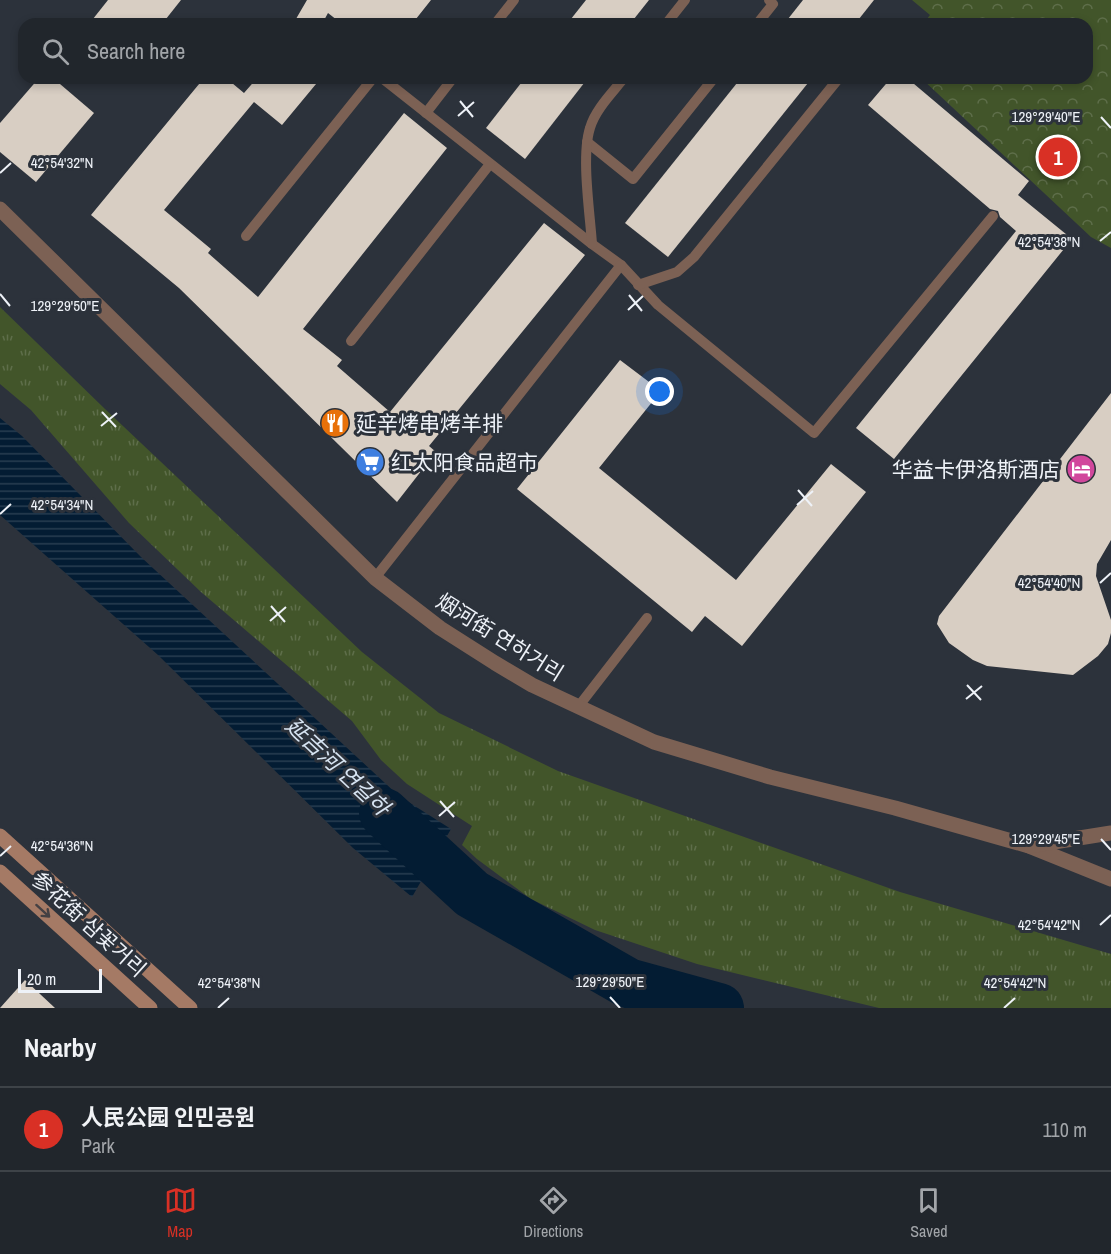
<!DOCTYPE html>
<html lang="en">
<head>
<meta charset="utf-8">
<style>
  body { margin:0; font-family:"Archivo Narrow","Noto Sans SC","Noto Sans KR",sans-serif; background:#2d3238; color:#f1f3f6 }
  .scale { position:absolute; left:18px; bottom:15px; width:84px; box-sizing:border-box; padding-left:6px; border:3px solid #eef2f8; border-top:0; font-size:16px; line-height:21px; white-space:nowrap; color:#eef2f8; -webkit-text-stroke:4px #2c323b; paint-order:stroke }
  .you { position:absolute; left:660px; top:392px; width:21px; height:21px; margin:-15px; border:4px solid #fff; border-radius:50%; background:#1a73e8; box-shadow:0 0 0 9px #1a73e833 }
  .badge { display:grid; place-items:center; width:39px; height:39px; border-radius:50%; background:#d93025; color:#fff; font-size:20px; font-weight:700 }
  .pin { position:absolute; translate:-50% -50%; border:3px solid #fff; box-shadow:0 2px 6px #0006 }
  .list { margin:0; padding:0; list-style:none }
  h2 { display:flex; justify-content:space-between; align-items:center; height:78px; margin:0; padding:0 24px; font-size:26px }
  h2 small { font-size:20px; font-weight:400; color:#a2a5a9 }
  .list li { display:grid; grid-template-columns:39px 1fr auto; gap:18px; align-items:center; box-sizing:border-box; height:84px; padding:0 24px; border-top:2px solid #3e4348 }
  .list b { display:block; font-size:22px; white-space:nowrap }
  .list p { margin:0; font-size:20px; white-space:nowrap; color:#a2a5a9 }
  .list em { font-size:20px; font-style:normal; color:#a2a5a9 }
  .icon { flex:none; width:33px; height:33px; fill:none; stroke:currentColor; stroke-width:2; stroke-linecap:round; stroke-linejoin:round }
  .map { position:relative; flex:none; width:1111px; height:1008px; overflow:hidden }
  .search { position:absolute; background:#21262c; box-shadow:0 3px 9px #0003; left:18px; right:18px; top:18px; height:66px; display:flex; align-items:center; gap:15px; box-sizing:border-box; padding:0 21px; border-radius:18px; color:#a2a5a9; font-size:22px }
  .sheet { height:162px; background:#21262c }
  nav { display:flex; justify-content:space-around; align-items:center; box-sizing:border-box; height:84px; border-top:2px solid #3e4348; background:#21262c; font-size:16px; color:#a2a5a9 }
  nav a { display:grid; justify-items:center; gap:3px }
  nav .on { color:#d93025 }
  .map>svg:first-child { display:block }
</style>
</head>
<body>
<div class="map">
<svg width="1111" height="1008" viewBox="0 0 1111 1008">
  <defs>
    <pattern id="grass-tufts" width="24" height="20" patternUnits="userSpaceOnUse" patternTransform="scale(1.5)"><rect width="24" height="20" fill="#42552a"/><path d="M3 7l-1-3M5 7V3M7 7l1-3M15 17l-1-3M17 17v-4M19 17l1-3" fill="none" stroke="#5e6e4a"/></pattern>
    <pattern id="forest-crowns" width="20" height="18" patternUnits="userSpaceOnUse" patternTransform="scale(1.5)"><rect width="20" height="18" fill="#42552a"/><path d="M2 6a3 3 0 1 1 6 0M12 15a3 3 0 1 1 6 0" fill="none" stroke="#5e6e4a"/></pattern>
    <pattern id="water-rules" width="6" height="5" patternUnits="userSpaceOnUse" patternTransform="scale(1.5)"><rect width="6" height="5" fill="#031c33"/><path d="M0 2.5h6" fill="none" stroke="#283d51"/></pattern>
  </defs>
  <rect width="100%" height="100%" fill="#2c323b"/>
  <path fill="url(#grass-tufts)" d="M0,307l105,102 257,243 77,61 119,58 342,121 211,62v54h-232l-182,-44 -102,-34 -64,-31 -54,-40 -15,-14 10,-19 -65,-42 -26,-24 -29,-39 -151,-129 -72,-69 -98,-113 -31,-26z"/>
  <path fill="url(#forest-crowns)" d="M912,0h199v248l-20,-11 -170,-159h166v-54h-164l7,-9z"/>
  <path fill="url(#water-rules)" d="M0,418l22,18 119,121 258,239 52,33 -39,68 -59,-49 -195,-193 -158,-140z"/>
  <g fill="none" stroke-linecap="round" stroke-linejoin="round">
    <path stroke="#031c33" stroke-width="50" d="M384,813l88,81 156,89 91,25"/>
  </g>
  <g fill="#d8cec3">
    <path d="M108,0h73l-19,24h-73z"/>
    <path d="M307,0h124l-19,24h-70l-14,-11 -6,11h-29z"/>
    <path d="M586,0h63l-19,24h-63z"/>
    <path d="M803,0h71l-19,24h-71z"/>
    <path d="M39,78h14l41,35 -58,69 -36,-30v-29z"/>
    <path d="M204,78h22l18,15 13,-15h64l-39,47 -28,-23 -90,108 47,39 -3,4 50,44 146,-184 43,35 -144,181 39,31 -5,6 53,46 154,-189 41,32 -156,191 7,6 -39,50 -218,-214 -88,-73z"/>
    <path d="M525,78h63l-63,81 -39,-31z"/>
    <path d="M741,78h71l-144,179 -43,-34z"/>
    <path d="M891,78h16l122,103 -11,14 54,44 -178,220 -38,-31 160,-197 -16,-14 -2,-6 -8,-2 -122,-104z"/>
    <path d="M620,360l41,31 -62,77 137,112 95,-116 35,28 -124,154 -37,-30 -13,16 -175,-143z"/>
    <path d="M1111,393v147l-14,24 -1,12 15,44v13l-3,11 -10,12 -25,19 -86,-9 -14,-6 -24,-17 -12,-19 2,-8z"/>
    <path d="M25,980l30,28h-55z"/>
  </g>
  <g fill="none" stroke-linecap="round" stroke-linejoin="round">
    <g stroke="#7c6154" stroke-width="10">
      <path d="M495,24l19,-24"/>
      <path d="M666,24l19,-24"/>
      <path d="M757,24l16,-20 -4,-4"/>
      <path d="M382,78l210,166 29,21 37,40 156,128 179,-217"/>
      <path d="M426,113l27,-35"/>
      <path d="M587,142l46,37 81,-101"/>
      <path d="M246,236l127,-158"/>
      <path d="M592,244c-2,-31 -11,-88 -2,-116 5,-18 22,-35 34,-50"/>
      <path d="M638,285l39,-13 17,-15 145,-179"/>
      <path d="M351,341l139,-177"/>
      <path d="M375,578l246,-313"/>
      <path d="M578,707l69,-89"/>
    </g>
    <g stroke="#7c6154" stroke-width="15">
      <path d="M0,209l375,369 65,50 55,35 37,22 122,57 116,35 125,31 134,38 82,33"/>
      <path d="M1029,846l82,-13"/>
    </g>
    <g stroke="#a57a65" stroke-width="15">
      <path d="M0,836l190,172"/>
      <path d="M0,872l150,136"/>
    </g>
  </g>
  <defs><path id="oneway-shaft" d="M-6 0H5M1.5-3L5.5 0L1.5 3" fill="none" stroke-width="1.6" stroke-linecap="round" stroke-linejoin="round" transform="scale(1.5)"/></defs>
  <use stroke="#444043" href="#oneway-shaft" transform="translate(43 911) rotate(42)"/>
  <path fill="none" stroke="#eef2f8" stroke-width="2" d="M460,101l13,16M458,116l16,-14M1101,117l10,11M0,173l11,-10M1100,241l11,-9M0,294l10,12M629,295l13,16M628,310l15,-14M102,412l14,15M101,426l16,-13M798,490l14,16M797,505l16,-14M0,514l11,-10M1100,583l11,-10M271,606l14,16M270,621l16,-14M967,685l14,15M966,699l16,-13M440,801l14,16M439,816l16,-14M1101,839l10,11M0,856l11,-10M1100,925l11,-10M610,997l10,11M218,1008l11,-10M1004,1008l11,-10"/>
  <defs>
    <g id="restaurant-disc" transform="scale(1.5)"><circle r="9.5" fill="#e8710a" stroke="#2c323b"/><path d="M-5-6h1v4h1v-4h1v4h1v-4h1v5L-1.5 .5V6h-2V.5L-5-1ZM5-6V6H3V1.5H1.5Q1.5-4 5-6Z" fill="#fff"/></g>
    <g id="supermarket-disc" transform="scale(1.5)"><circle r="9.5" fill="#3f7fe0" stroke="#2c323b"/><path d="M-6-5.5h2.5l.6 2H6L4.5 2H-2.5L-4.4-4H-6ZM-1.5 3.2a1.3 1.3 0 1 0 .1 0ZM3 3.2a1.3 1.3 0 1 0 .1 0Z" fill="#fff"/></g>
    <g id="hotel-disc" transform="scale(1.5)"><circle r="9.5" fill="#d1479c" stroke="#2c323b"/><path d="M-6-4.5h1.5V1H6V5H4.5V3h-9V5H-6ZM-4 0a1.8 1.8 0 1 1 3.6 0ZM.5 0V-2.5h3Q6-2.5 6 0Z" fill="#fff"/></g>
  </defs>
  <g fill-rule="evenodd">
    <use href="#restaurant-disc" x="335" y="423"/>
    <use href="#supermarket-disc" x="370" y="462"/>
    <use href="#hotel-disc" x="1081" y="469"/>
  </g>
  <g text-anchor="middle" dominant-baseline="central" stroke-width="6" stroke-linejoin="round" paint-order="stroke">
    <g font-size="21" fill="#eef2f8" stroke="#2c323b" text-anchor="start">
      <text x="356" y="423">延辛烤串烤羊排</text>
      <text x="391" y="462">红太阳食品超市</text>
      <text x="1060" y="469" text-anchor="end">华益卡伊洛斯酒店</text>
    </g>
    <g font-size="21" fill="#eef2f8" stroke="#2c323b">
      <text transform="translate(500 637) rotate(32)">烟河街 연하거리</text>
      <text transform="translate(89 924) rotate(42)">参花街 삼꽃거리</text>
    </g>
    <g font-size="22" font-style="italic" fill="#d7e4f2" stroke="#2c323b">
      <text transform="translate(338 766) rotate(43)">延吉河 연길하</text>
    </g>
  </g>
  <g font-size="15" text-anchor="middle" fill="#eef2f8" stroke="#2c323b" stroke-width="6" stroke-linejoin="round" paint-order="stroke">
    <text x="1046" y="122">129°29'40"E</text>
    <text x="62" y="168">42°54'32"N</text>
    <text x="1049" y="247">42°54'38"N</text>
    <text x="65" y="311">129°29'50"E</text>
    <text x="62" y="510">42°54'34"N</text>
    <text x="1049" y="588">42°54'40"N</text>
    <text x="1046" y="844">129°29'45"E</text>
    <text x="62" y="851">42°54'36"N</text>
    <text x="1049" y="930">42°54'42"N</text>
    <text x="610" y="987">129°29'50"E</text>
    <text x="229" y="988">42°54'38"N</text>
    <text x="1015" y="988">42°54'42"N</text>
  </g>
</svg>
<div class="scale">20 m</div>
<div class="you"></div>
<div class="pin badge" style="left:1058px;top:157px">1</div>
<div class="search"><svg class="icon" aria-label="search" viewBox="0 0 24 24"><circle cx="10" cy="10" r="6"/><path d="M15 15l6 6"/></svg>Search here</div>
</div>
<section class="sheet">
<h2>Nearby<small></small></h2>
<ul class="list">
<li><span class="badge">1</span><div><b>人民公园 인민공원</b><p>Park</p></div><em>110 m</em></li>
</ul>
</section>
<nav>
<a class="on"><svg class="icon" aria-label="map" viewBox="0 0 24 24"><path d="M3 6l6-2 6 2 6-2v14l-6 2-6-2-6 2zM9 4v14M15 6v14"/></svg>Map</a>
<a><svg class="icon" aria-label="directions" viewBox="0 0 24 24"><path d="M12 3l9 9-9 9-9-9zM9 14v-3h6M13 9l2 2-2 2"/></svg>Directions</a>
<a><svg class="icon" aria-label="saved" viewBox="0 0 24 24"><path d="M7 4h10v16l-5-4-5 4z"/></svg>Saved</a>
</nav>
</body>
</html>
